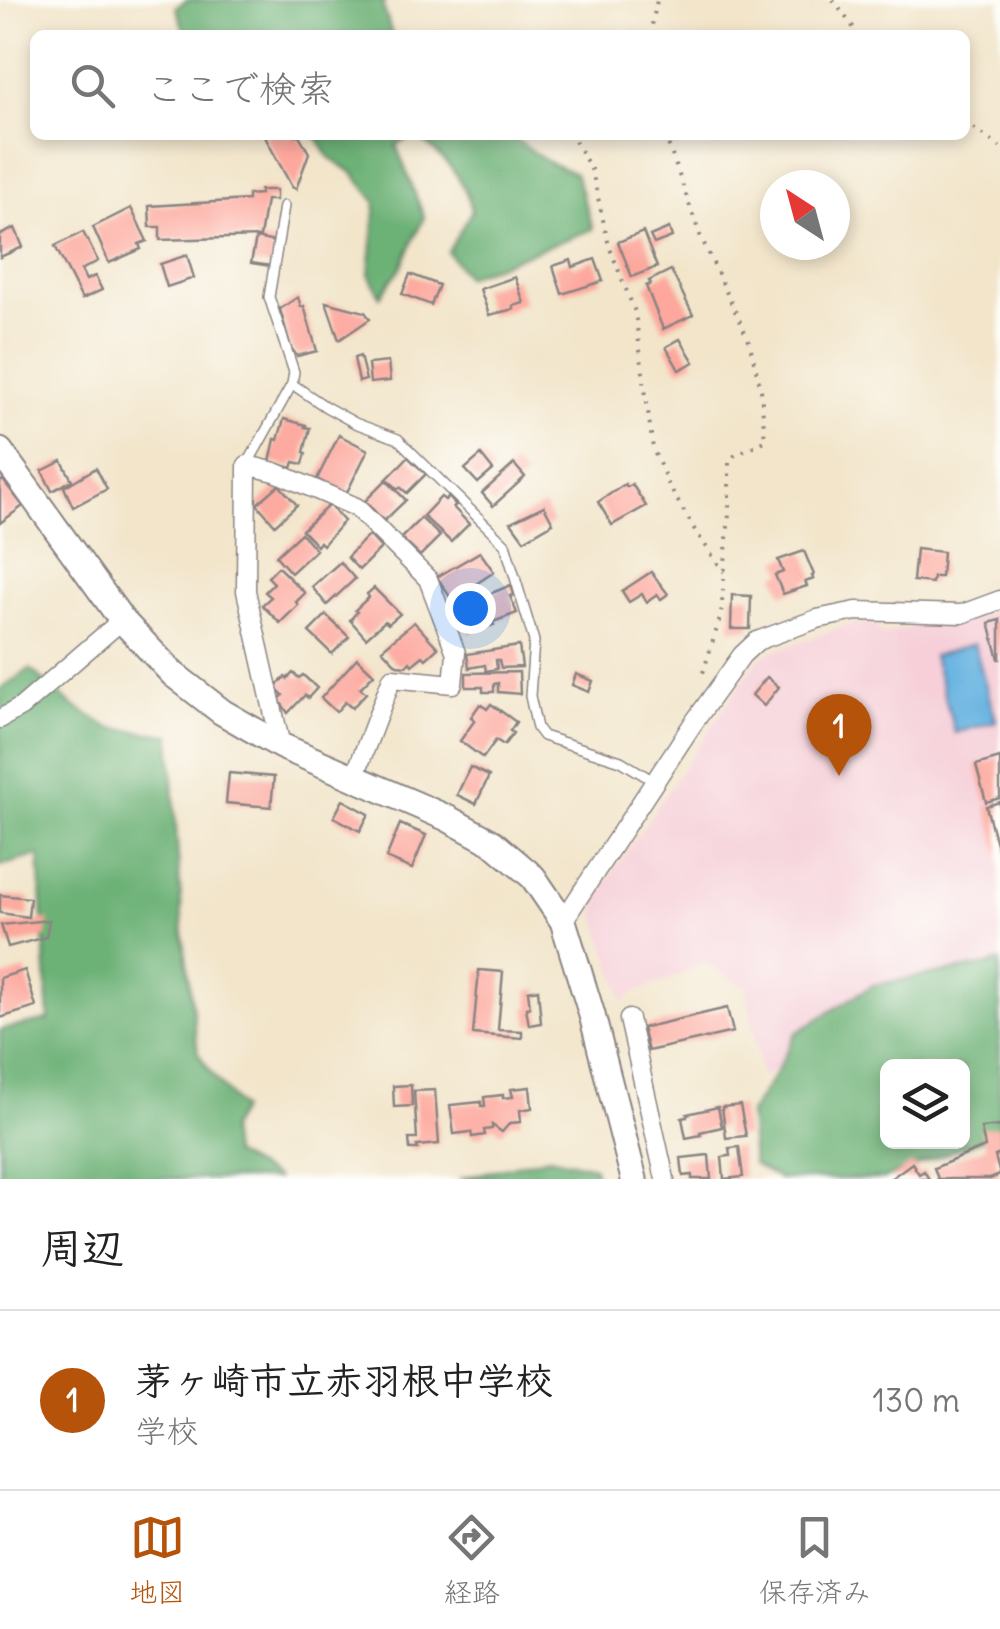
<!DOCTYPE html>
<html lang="ja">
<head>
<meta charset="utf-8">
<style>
  body { margin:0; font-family:Delius,"Klee One",sans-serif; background:#f6f6f6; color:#222 }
  .controls { position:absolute; right:30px; bottom:30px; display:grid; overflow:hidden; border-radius:15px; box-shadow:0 5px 15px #0003 }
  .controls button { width:90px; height:90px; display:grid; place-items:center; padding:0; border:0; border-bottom:2px solid #e0e0e0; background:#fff; color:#222; font:50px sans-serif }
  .compass { position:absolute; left:760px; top:170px; width:90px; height:90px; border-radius:50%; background:#fff; box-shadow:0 5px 15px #0003; rotate:324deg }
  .you { position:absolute; left:470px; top:608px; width:35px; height:35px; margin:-25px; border:8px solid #fff; border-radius:50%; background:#1a73e8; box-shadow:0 0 0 15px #1a73e833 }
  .badge { display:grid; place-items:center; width:65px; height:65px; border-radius:50%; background:#b45309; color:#fff; font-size:32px; font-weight:700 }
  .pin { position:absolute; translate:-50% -82px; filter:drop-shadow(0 2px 5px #0008) }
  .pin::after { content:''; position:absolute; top:52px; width:35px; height:30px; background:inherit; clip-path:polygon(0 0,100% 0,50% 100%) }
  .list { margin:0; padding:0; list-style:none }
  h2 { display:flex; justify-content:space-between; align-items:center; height:130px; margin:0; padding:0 40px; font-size:42px }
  h2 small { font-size:32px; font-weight:400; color:#767676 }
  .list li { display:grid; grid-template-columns:65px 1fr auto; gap:30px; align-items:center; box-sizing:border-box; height:180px; padding:0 40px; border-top:2px solid #e0e0e0 }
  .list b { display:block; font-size:38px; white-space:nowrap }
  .list p { margin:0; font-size:32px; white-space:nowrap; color:#767676 }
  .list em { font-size:32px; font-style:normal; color:#767676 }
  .icon { flex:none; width:55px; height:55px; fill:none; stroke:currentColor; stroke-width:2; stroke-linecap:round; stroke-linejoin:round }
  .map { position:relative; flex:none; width:1000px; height:1179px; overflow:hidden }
  .search { position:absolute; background:#fff; box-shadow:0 5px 15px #0003; left:30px; right:30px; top:30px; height:110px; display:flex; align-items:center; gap:25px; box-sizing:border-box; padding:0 35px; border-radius:15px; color:#767676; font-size:38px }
  .sheet { height:310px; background:#fff }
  nav { display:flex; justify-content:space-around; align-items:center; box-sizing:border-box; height:140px; border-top:2px solid #e0e0e0; background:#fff; font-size:28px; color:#767676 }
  nav a { display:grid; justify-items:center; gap:5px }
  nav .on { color:#b45309 }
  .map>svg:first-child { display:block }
</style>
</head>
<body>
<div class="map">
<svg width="1000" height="1179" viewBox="0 0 1000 1179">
  <rect width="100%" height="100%" fill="#fdfcf7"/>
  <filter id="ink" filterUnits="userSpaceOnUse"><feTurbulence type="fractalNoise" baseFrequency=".01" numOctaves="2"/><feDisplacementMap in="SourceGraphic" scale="20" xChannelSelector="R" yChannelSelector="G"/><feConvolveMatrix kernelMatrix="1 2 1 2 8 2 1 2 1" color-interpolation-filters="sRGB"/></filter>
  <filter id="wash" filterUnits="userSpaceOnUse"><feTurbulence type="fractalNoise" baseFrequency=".0048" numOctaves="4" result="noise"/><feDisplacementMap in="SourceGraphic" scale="40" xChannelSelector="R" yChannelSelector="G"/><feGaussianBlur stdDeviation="2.25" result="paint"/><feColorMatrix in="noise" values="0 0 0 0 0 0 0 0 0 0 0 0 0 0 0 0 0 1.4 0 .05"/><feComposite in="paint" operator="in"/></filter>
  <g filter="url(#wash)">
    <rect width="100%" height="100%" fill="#f2e5ca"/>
    <path fill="#f6cfd9" d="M1000,610v359l-116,21 -72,30 7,34 -58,23 -14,-89 -43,-26 -34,18 -35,11 -11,11 -29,-88 4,-22 157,-231 9,-7 89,-31h20l8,12 27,-7 6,-4 40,-1z"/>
    <g fill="#6cb176" stroke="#476a58" stroke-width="2.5" fill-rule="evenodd">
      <path d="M188,0h197l-2,6 9,29h-206l-10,-28z"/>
      <path d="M315,135h100l-19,10 28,72 -23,50 -21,29 -11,-22 7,-72 -23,-29 -24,-16z"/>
      <path d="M416,135h93l39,27 27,11 18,56 -127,48 -18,-25 24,-42c-9,-36 -28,-52 -56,-75z"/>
      <path d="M30,669l42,36 38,23 60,7 13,198 15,120 12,18 31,38 -12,20 3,25 46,25h-278v-149l49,-10 -10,-165 -39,11v-177z"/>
      <path d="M1000,961v171l-118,47h-103l-26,-15 -4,-51 24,-35 23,-45 77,-48 115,-20zM888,1066h74v76h-74z"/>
      <path d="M549,1157l45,10 2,12h-137z"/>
    </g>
    <path fill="#68b4e1" stroke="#456b8e" stroke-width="2.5" d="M974,644l22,77 -41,12 -22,-77z"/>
    <g id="blocks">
      <g fill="#fda79d">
        <path d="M264,135h35l10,18 -13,36 -4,-2z"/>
        <path d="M260,190h16v10h-10l-6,37 -100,3v-13h-10l-1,-21 99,-6v-5l12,-1z"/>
        <path d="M131,208l16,33 -8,3 2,5 -32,14 -16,-36z"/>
        <path d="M15,228l8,19 -23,10v-22z"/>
        <path d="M669,228l3,9 -18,7 -4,-8z"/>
        <path d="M83,232l15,29 -17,9 5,10 9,-4 7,14 -20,9 -27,-53z"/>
        <path d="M643,232l14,35 -25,10 -14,-35z"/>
        <path d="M256,238l19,4 -4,24 -20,-3z"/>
        <path d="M187,255l7,23 -27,9 -7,-23z"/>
        <path d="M595,259l8,22 -41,13 -9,-28 18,-6 2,7z"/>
        <path d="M671,270l22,45 -30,14 -17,-43 5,-2 -2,-3z"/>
        <path d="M410,274l29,11 -8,20 -29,-11z"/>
        <path d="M515,277l9,26 -11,3 1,3 -25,6 -9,-26z"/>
        <path d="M298,297l3,10 3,-1 13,45 -20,5 -6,-8 -11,-39z"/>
        <path d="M326,302l39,10 5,7 -31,21z"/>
        <path d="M680,339l14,23 -15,8 -13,-23z"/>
        <path d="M360,356l6,24 -7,2 -5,-24z"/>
        <path d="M388,362l2,19 -20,2 -2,-19z"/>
        <path d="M284,419l22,6 -1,2 5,1 -6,24 2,1 -3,11 -9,-2 -2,6 -22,-6 5,-23 3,1z"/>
        <path d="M339,435l29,15 -22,44 -29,-15z"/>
        <path d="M481,455l12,15 -15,13 -13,-14z"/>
        <path d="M408,457l18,17 -19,19 -7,-6 -2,2 -11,-10z"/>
        <path d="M62,461l10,19 -20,11 -10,-20z"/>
        <path d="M514,464l11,13 -32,29 -11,-13z"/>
        <path d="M96,468l11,21 -34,18 -9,-20z"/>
        <path d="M3,480l20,26 -23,17v-41z"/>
        <path d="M386,480l20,20 -22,21 -19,-20z"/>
        <path d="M625,484l2,3 5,-3 14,22 -34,19 -14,-23z"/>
        <path d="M279,485l18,20 -22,20 -18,-21z"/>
        <path d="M441,497l4,3 3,-3 8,8 -3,2 16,17 -18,18 -28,-26z"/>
        <path d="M329,505l15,16 -21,24 -3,-3 -3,4 -15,-16z"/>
        <path d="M544,506l9,17 -29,17 -13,-18z"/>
        <path d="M421,518l19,18 -20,20 -19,-18z"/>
        <path d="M301,533l15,17 -25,23 -15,-17z"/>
        <path d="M369,535l12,13 -22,22 -12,-13z"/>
        <path d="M916,549l27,3 -2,25h-8l-1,6 -19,-2z"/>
        <path d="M804,551l10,24 -2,1 2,3 -9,3 2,4 -24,8 -8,-19 8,-3 -5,-12z"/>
        <path d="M480,552l14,20 -42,28 -15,-23z"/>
        <path d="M340,562l15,17 -28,26 -15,-18z"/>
        <path d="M278,567l27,26 -9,9 2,3 -18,18 -18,-18 9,-8 -6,-5 9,-9 -6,-6z"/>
        <path d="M651,572l17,22 -7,5 -4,-4 -10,7 -5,-8 -13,8 -7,-11z"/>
        <path d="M511,585l3,10 -4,1 7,17 -24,9 1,3 -26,8 -10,-26z"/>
        <path d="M374,588l26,26 -12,10 -3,-3 -19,17 -16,-18 7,-8 -2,-2 14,-13 -2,-3z"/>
        <path d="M732,595l19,1 -1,33h-19z"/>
        <path d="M326,615l23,22 -17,17 -23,-22z"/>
        <path d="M1000,620v39h-1l-10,-36z"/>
        <path d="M414,622l24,26 -12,11 -3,-3 -11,9 -2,-3 -4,4 -9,-1 -15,-16z"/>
        <path d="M519,646l3,21 -21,1 -2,-8h-3l1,9 -11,2 -1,-6 -16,3 -2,-14z"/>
        <path d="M357,658l17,16 -14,14 6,5 -14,15 -7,-6 -9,10 -15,-14z"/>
        <path d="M519,672l1,22 -22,-2v-9l-4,1v8h-11v-5h-17v-14z"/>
        <path d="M293,673l6,5 4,-3 14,13 -9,10 -3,-3 -17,18 -9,-13 4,-5 -8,-8 10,-10 2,2z"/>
        <path d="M576,674l17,7 -4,11 -17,-7z"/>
        <path d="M767,677l12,10 -15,19 -12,-11z"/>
        <path d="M480,704l7,5 4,-5 25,18 -6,9 3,2 -9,12 -8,-5 -13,18 -23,-17 15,-21 -4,-3z"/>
        <path d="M1000,758v40l-14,4 -10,-37z"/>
        <path d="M470,767l19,9 -13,28 -19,-9z"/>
        <path d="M229,773l45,4 -3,30 -45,-4z"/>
        <path d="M343,800l26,14 -9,17 -26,-14z"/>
        <path d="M1000,802v53h-1l-13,-49z"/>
        <path d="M400,824l26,11 -14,34 -26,-11z"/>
        <path d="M0,895l30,3 -2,19 -28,-4z"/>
        <path d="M49,920l-3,17 -38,10 -7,-22z"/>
        <path d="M25,970l11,37 -36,11v-40z"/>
        <path d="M479,970l24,2 -5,58 24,1v7l-49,-4z"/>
        <path d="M538,989l3,34 -12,2 -3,-17 4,-1 -2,-16z"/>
        <path d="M727,1008l6,24 -85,19 -6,-23z"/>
        <path d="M411,1085l1,21 -18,1 -1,-21z"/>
        <path d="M530,1087l2,21 -12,2 1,12 -11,1 -8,9 -10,-7v4l-8,1 1,5 -13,2 -1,-5 -17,2 -4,-29 31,-3v4h4l-1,-9 19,-2v3l10,-1 -2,-8z"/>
        <path d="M435,1090l4,54 -22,2 1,3h-8l-1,-10h8l-3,-48z"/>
        <path d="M740,1105l6,31 -20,2 -4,-31z"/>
        <path d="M718,1107l4,20 -22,5 1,3 -15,3 -4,-20 5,-1v-3z"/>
        <path d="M1000,1126v28l-5,2 5,19 -10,4h-52l-4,-11 51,-21 -4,-19z"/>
        <path d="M739,1147l4,30 -19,2 -2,-22 8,-1 -1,-8z"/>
        <path d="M709,1155l2,24h-19v-4l-9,1 -2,-18z"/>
        <path d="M912,1163l7,11 5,-3 5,8h-39z"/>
      </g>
    </g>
  </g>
  <g filter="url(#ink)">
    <use href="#blocks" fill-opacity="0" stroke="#8a8482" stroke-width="2.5"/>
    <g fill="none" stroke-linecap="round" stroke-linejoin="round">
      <g stroke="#8a8482" stroke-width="12">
        <g id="lane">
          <path d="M292,384l34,23 29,16 43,16 107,105 29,97 -4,55 7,32 6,8 78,25 34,21"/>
          <path d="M247,465l45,-81 2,-12 -25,-75 15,-91"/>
        </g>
      </g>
      <g stroke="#8a8482" stroke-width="21">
        <g id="street">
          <path d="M0,719l21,-12 101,-87"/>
          <path d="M281,746l-35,-155 1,-126 28,7 81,35 72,72 28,74 -3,31 -61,-6 -38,100"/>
          <path d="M563,921l129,-196 50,-70 15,-14 60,-22 39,-8 106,3 38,-14"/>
          <path d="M629,1019l36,160"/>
        </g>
      </g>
      <g stroke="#8a8482" stroke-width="29">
        <path id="secondary" d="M0,451l122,169 51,54 49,38 59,34 166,72 46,25 40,34 30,44 29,94 42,164"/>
      </g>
      <g stroke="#8a8482" stroke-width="4" stroke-dasharray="2.5 8" stroke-linecap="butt">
        <path d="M833,0l26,35"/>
        <path d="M650,35l7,-35"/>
        <path d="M965,122l35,25"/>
        <path d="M665,135l35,100 49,106 12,49 4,51 -30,14 -6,8v51l-8,101 -18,58"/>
        <path d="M575,141l17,30 17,75 26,66 18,137 16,37 27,46 28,40"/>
      </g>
      <use href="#lane" stroke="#fff" stroke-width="9"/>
      <use href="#street" stroke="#fff" stroke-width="18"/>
      <use href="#secondary" stroke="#fff" stroke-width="25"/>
    </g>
  </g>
</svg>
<div class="controls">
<button><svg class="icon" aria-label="layers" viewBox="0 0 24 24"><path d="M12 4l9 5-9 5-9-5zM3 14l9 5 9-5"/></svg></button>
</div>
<svg class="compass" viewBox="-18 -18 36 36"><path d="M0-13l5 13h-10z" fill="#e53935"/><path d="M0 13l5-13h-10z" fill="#767676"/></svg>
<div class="you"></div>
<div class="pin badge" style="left:839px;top:776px">1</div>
<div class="search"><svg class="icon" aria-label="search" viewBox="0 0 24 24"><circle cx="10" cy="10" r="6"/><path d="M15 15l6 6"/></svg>ここで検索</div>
</div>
<section class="sheet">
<h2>周辺<small></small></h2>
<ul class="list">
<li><span class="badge">1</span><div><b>茅ヶ崎市立赤羽根中学校</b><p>学校</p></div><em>130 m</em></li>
</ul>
</section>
<nav>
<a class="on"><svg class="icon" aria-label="map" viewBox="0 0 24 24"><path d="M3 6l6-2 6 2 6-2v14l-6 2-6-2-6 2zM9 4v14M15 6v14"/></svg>地図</a>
<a><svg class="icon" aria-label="directions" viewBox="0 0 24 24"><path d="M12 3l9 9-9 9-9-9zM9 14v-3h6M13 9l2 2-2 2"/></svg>経路</a>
<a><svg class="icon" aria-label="saved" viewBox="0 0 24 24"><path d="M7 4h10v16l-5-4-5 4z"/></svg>保存済み</a>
</nav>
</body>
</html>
